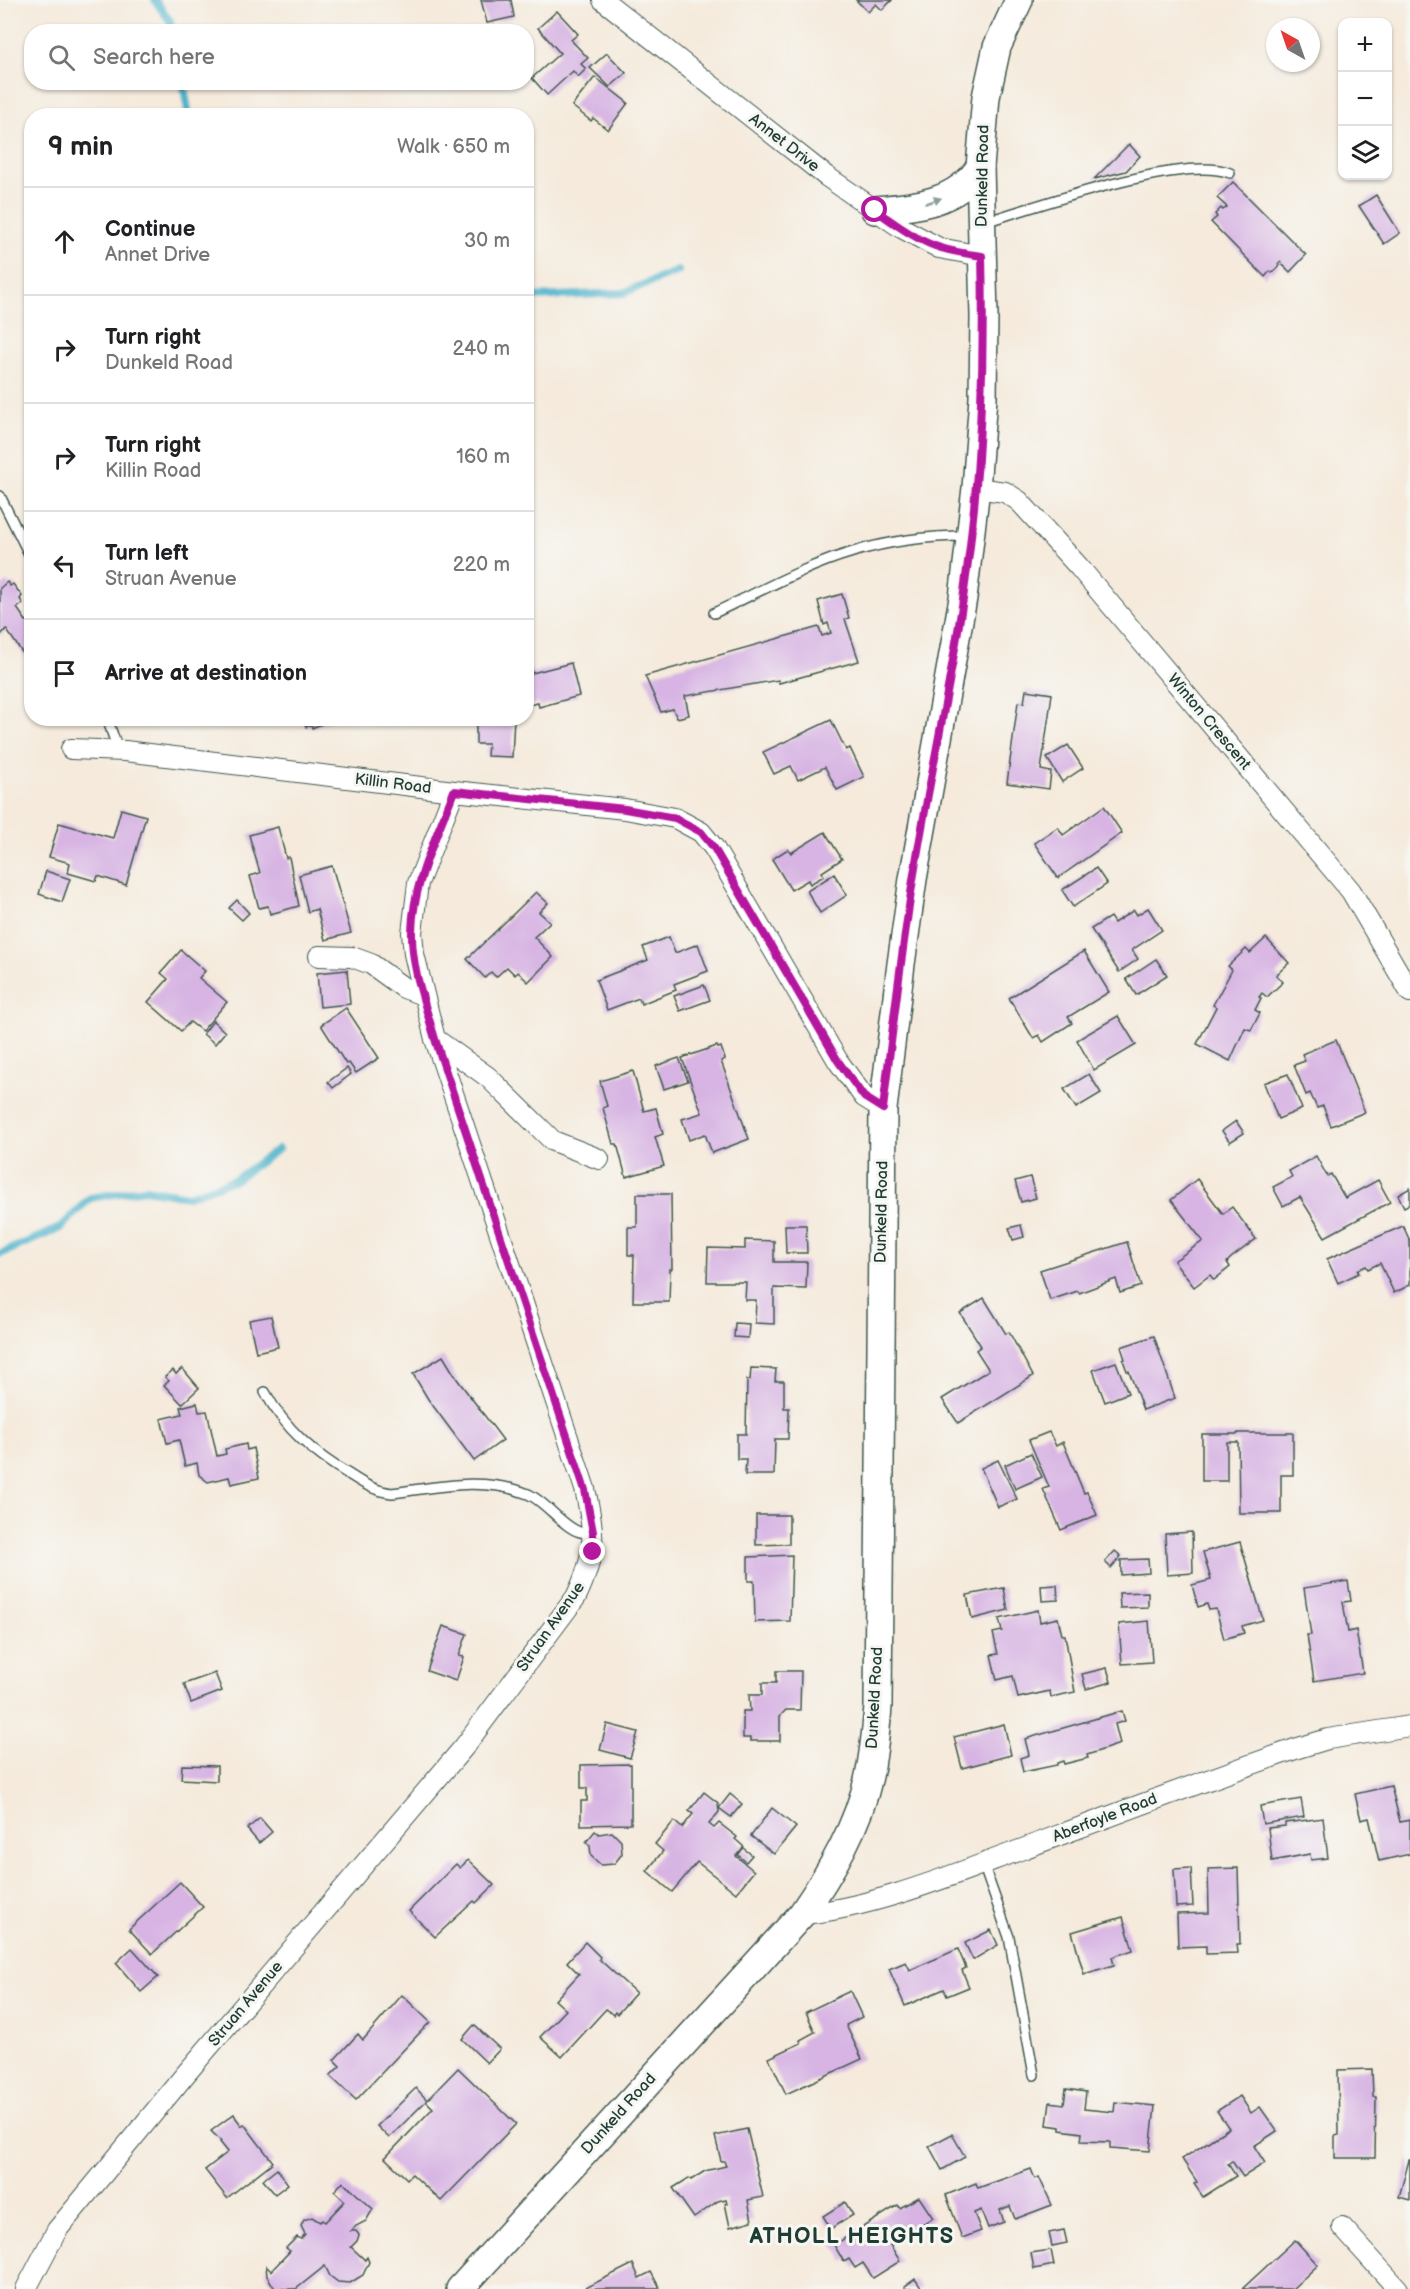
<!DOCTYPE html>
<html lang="en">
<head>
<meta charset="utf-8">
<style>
  body { margin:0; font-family:"Balsamiq Sans",sans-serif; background:#f6f6f6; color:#202124 }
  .controls { position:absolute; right:18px; top:18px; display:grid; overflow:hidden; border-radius:12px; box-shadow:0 2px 4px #0004 }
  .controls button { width:54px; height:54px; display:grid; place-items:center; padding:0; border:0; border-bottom:2px solid #e0e0e0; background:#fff; color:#202124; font:30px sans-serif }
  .compass { position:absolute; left:1266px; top:18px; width:54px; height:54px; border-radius:50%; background:#fff; box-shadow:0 2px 4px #0004; rotate:320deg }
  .stop { position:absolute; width:18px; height:18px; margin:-14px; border:4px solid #b5179e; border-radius:50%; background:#fff }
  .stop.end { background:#b5179e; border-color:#fff; box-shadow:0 2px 6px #0008 }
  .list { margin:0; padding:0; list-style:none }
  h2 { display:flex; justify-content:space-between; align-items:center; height:78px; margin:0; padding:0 24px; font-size:26px }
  h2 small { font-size:20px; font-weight:400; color:#757577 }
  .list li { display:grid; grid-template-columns:39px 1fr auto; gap:18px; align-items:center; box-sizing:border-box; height:108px; padding:0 24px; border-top:2px solid #e0e0e0 }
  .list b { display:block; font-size:22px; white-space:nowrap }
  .list p { margin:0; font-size:20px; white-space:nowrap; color:#757577 }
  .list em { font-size:20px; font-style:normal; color:#757577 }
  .icon { flex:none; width:33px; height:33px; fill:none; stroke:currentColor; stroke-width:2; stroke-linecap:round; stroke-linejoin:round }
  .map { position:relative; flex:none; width:1410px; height:2289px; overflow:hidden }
  .search { position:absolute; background:#fff; box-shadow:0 2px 4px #0004; left:24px; top:24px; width:510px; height:66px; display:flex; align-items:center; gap:15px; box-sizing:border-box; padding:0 21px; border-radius:24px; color:#757577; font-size:22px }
  .panel { position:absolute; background:#fff; box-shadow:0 2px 4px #0004; left:24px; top:108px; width:510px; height:618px; border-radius:24px }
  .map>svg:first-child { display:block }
</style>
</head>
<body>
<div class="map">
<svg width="1410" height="2289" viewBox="0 0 1410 2289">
  <rect width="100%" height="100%" fill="#f6f6f2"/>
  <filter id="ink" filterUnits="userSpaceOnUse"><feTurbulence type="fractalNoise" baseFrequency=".0167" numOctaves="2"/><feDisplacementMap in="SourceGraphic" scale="12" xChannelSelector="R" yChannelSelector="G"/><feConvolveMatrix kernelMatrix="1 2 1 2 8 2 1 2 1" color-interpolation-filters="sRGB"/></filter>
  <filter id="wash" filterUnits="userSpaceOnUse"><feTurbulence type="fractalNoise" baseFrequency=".008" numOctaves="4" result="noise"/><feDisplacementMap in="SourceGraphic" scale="24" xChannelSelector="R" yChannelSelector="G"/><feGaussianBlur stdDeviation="1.35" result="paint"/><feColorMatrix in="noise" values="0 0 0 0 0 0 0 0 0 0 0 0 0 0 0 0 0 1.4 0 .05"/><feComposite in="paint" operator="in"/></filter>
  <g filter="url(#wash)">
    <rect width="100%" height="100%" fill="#f5eadb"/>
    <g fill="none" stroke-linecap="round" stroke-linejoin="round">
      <g stroke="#4db4cc" stroke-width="8">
        <path d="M155,0l15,21 2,11"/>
        <path d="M183,82l6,34"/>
        <path d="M526,294l8,3 89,-4 55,-22"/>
        <path d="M0,1254l60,-26 30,-30 55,-9 43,7 48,-17 42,-30"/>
      </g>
    </g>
    <g id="blocks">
      <g fill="#d7b4e3">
        <path d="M481,0h30l3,17 -27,6z"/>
        <path d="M856,0h36l-10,10 -6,-6 -8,8z"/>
        <path d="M557,11l21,23 -7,6 17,18 -7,6 5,5 -8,8 -5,-6 -26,24 -15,-17 28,-25 -22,-25z"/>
        <path d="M607,53l19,20 -16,14 -20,-19z"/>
        <path d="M595,77l33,26 -20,27 -15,-12 -2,3 -19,-15z"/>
        <path d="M1129,144l11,12 -14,15 -32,8z"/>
        <path d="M1233,182l73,73 -16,17 -10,-10 -2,2 1,2 -7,7 -2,-2 -5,6 -54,-55 6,-5 -2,-3 6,-6 2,2 4,-3 -10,-9z"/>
        <path d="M1376,195l24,38 -16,11 -25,-38z"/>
        <path d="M7,582l3,4 3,-2 9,12 -2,3 3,5 -6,4 9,13 6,-3 -2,46 -24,-35 -6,7v-48z"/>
        <path d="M842,594l7,24 -4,1 14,42 -80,22 -1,-3 -93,16 4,19 -12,3 -4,-9 -12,3 -16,-36 174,-49 3,9 9,-3 -3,-10 -4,2 -6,-24z"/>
        <path d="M571,663l8,33 -40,11 -1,-4 -9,2v-3l-3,1v-36l4,-1 2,7z"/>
        <path d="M1026,690l26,4 -11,76 10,2 -2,17 -42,-6 11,-81 6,1z"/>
        <path d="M303,718h27l1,2 -19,8 -1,-3 -5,2z"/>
        <path d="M476,718h38l-2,39 -25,-1 1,-12h-12z"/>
        <path d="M831,720l15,30 4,-2 14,29 -27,13 -12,-23 -27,13 -7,-14 -17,8 -11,-22z"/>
        <path d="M1068,745l15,23 -21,14 -15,-24z"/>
        <path d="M1104,806l18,27 -64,45 -24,-35 24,-16 5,8z"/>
        <path d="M121,809l25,7 -20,69 -28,-9 -2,5 -28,-8 2,-10 -21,-6 10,-34 54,15z"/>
        <path d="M278,827l8,31 3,-1 10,49 -29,8 -2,-8 -9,2 -9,-32 10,-3 -11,-38z"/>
        <path d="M825,832l17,27 -20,13 2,4 -14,8 -2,-4 -17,10 -19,-31 16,-10 3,4z"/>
        <path d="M332,866l19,67 -26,7 -8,-31 -9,3 -9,-37z"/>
        <path d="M1096,868l11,16 -34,23 -11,-17z"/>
        <path d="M46,871l24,8 -8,23 -23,-8z"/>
        <path d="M834,874l13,21 -27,18 -13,-22z"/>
        <path d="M536,892l12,11 -9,9 11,10 -16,15 19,20 -25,25 -10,-10 -3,3 -8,-8 -11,10 -5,-5 -6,6 -18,-19z"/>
        <path d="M237,900l12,13 -7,7 -13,-12z"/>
        <path d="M1148,908l14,22 -30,20 6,9 -19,13 -28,-43 19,-12 4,6 20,-13 3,5z"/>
        <path d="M669,937l6,16 23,-9 10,27 -34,13 2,6 -35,14 -2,-6 -32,12 -11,-30 52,-20 -5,-13z"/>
        <path d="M1266,938l23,25 -13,12 7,7 -16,15 -5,-4 -3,4 2,1 -6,12 5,3 -9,17 -6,-2 -15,33 -33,-17 19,-37 -3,-2 19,-35 -4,-4 18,-17 4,4z"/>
        <path d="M181,950l24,21 -6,7 28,24 -25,29 -12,-9 -9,9 -33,-29 20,-23 -7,-6z"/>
        <path d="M1084,951l25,41 -41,25 4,6 -29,19 -4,-7 -6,3 -24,-40z"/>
        <path d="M1156,959l11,16 -31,20 -10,-16z"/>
        <path d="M347,970l3,34 -30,3 -3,-34z"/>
        <path d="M704,985l6,15 -30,11 -6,-15z"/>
        <path d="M346,1008l33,50 -23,15 -7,-10 -3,1 -25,-39z"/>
        <path d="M1118,1016l18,29 -42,25 -17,-30z"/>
        <path d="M213,1021l12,11 -10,12 -12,-10z"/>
        <path d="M1336,1040l29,72 -34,14 -8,-20 -6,2 -7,-15 -4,2 -12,-30 11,-4 -3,-7z"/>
        <path d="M717,1046l1,2 3,-1 4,12 -4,2 28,78 -37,14 -7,-19 -16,6 -7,-21 20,-6 -20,-55z"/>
        <path d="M679,1058l9,23 -24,8 -8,-23z"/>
        <path d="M347,1068l4,6 -18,14 -5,-6z"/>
        <path d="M633,1071l11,40 12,-3 7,26 -8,3 9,29 -38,11 -9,-33h-4l-10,-36 4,-2 -7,-25z"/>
        <path d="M1089,1074l12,19 -25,15 -12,-19z"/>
        <path d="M1288,1074l14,35 -24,10 -14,-36z"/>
        <path d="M1236,1121l8,12 -14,9 -8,-11z"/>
        <path d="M1316,1156l11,20 4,-2 14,24 33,-18 12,22 -65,35 -25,-40 -17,9 -10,-19 19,-10 -3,-6z"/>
        <path d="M1030,1177l6,21 -15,4 -6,-21z"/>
        <path d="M1197,1179l26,35 9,-7 24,32 -25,19 -4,4 3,5 -16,13 -4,-5 -16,12 -20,-26 29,-20 -32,-41z"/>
        <path d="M1410,1188v16l-6,3 -6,-12z"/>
        <path d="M637,1194h34l1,75h-2l-1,33h-36l1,-47h-6v-28h9z"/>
        <path d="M785,1225h21l1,28h-21z"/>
        <path d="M1021,1225l3,12 -11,3 -4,-12z"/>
        <path d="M1403,1226l7,15v44l-16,8 -14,-30 -12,6 -2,-3 -9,4 2,3 -21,10 -11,-24z"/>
        <path d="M745,1240l29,1v21h33l-1,27 -32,-1v36l-19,-1 1,-23h-11l1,-18h-39l1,-34 37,1z"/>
        <path d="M1127,1242l14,44 -21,7 -4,-14 -37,14 -1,-2 -28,9 -10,-30z"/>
        <path d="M984,1298l22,36 3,-2 24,44 -75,47 -16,-24 47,-29 -13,-20 5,-4 -21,-33z"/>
        <path d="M271,1316l7,31 -22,5 -7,-32z"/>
        <path d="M735,1323l14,1 -1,14 -14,-1z"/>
        <path d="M1154,1336l21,62 -32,12 -14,-39h-2l-4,-11 2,-1 -4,-12z"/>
        <path d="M443,1356l14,23 46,61 -29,21 -46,-62 -15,-25z"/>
        <path d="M1116,1362l12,31 -23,9 -12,-32z"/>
        <path d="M182,1368l17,20 -17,16 -18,-19 5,-4 -4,-4 8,-7 3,4z"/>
        <path d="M751,1368l25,1 -1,12h9v27h5l-1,31h-13l-1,36h-29l1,-16h-9v-25h9l1,-54h3z"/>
        <path d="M197,1403l2,9 8,-1 10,45 9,-2 -1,-5 21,-5 1,6 6,-2 6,30 -28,6 -2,-7 -21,5 -9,-7 -2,-12 -12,3 -6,-26 -12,3 -6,-24 21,-5 -2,-7z"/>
        <path d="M1049,1432l7,14 7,-4 21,51 3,-1 10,23 -36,15 -18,-41 6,-2 -20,-47z"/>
        <path d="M1238,1433h55v42h-12v38h-42l-1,-71h-11v39h-25v-47h36z"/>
        <path d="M1031,1453l11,24 -27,12 -10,-24z"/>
        <path d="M998,1460l19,39 -19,8 -17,-39z"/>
        <path d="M756,1515h33v29l-33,1z"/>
        <path d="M1192,1532l1,41 -26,2 -2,-41z"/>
        <path d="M1240,1542l23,78 -21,6 2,7 -20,6 -8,-30 -7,1 -2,-6 -9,3 -6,-22 19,-5 -8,-28z"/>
        <path d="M1115,1551l6,5 -10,12 -6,-6z"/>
        <path d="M792,1555l-2,66 -35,1 -1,-41h-6v-24z"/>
        <path d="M1148,1559l1,14 -28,2v-15z"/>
        <path d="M1348,1581l3,20 -8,1 5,30 8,-2 7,43 -49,8 -7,-46h4l-7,-47z"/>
        <path d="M1057,1585l1,15 -16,1 -1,-15z"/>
        <path d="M1004,1588l4,22 -36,9 -5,-24z"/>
        <path d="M1148,1592v15l-28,1 -1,-15z"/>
        <path d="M1038,1610l2,12 18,-4 4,17h3l10,57 -24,5 -1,-6 -32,7 -5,-22 -16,4 -6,-25 7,-1 -5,-21 9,-2 -3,-12z"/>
        <path d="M1149,1621l3,41 -30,2 -3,-40z"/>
        <path d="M443,1626l24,8 -8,22 5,1 -8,24 -29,-10z"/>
        <path d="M1107,1668l4,14 -25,7 -4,-15z"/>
        <path d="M776,1671h25l-1,39h-14l-6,6v25h-30v-3h-7v-27h7l-1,-16h13v-12h14z"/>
        <path d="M215,1673l7,18 -31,12 -7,-19z"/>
        <path d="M1122,1711l3,10 -10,3 5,20 -33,11 1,3 -24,6 -1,-3 -6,2v2l-34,7 -3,-14 9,-3 -4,-16z"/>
        <path d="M607,1724l31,8 -8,26 -30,-8z"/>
        <path d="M1004,1724l7,31 -49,13 -8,-31z"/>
        <path d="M631,1764v60l-50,1v-24h6v-13h-6v-23z"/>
        <path d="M182,1765l35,1v15l-36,-2z"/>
        <path d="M1391,1786l9,36 10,-2v34l-31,7 -10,-43 -8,2 -6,-26z"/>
        <path d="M704,1792l14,11 1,9 -10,12 5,4 5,-5 18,14 -2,2 9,8 -8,9 18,15 -18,22 -39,-31 -25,30 -25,-21 16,-20 -8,-7 19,-23 8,7 11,-14 -4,-3z"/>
        <path d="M730,1794l12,10 -11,13 -12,-9z"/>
        <path d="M1301,1799l3,18 -41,7 -3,-18z"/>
        <path d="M772,1808l24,19 -22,27 -23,-18z"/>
        <path d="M260,1818l12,14 -13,11 -12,-14z"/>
        <path d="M1323,1818l5,40 -17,2 -1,-6 -38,7 -4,-33 17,-2v-3z"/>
        <path d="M595,1831l4,3 13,-2 9,9 1,13 -8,10 -13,1 -10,-9 -1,-10 -4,-4z"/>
        <path d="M743,1848l9,7 -6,7 -8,-7z"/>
        <path d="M468,1860l26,25 -18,18 -2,-2 -39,36 -26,-26 47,-47 4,4z"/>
        <path d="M1191,1868l2,38 -17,1 -2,-38z"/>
        <path d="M1238,1868l2,76h-3l1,9 -32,1v-8l-28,1 -1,-33 32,-1 -1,-44z"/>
        <path d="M180,1882l23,25 -51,47 -23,-25z"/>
        <path d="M1123,1917l10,33 -21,7 2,8 -30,9 -12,-42z"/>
        <path d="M991,1930l7,15 -25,15 -8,-17z"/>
        <path d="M585,1942l15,15 -1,2 37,34 -19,21 -2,-2 -2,3 -7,-6 -44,48 -22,-20 26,-27 -11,-10 24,-26 -12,-12z"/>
        <path d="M132,1948l26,29 -17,15 -25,-29z"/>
        <path d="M958,1949l8,19 -4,2 7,17 -22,9 -3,-7 -39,17 -16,-37 17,-7 4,8z"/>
        <path d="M850,1991l12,26 -16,8 16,34 -76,35 -17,-36 32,-15 -1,-3 15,-8 -9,-20z"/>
        <path d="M402,1995l28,27 -74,78 -26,-24 10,-10 -6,-6 24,-26 5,6z"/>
        <path d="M474,2025l26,24 -13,14 -25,-24z"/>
        <path d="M458,2068l58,56 -75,77 -29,-27 -5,5 -22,-21 48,-50 -7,-7 -37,37 -12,-12 39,-38 11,12z"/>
        <path d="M1372,2069l1,28h3l-1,61h-40v-22l4,-1 -1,-65z"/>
        <path d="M1066,2089l20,3 -2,17 30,3 1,-10 40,4 -5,45 -40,-3v-6l-29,-1 1,-8 -22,-3v-3l-13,-2 3,-23 14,2z"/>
        <path d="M1240,2096l11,17 9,-6 17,24 -23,15 11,17 -22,14 -11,-16 -4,3 8,12 -33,21 -9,-13 3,-2 -15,-23 47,-31 -12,-17z"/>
        <path d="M234,2114l2,4 6,8 2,-2 29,38 -46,36 -22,-28 23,-18 -8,-10 1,-1 -10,-10z"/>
        <path d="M747,2129l16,68 -15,3 4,21 -22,6 -5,-24h2l-1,-4 -8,2 -24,17 -21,-30 16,-10 2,2 14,-9 21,-5 -2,-5h-3l-6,-25z"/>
        <path d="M952,2134l13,23 -23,13 -13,-24z"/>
        <path d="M1409,2160h1v40l-11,-3z"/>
        <path d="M277,2169l11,15 -13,10 -12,-14z"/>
        <path d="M1031,2169l4,10 4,-2 13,28 -37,14 -5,-13 -10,4 4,12 -16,6 -7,-18 -7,3 7,18 -19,7 -16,-43 30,-12 2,5z"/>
        <path d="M343,2182l30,27 -7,12 -10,5 -5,5h5l3,4 -2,6 -6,6 14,13 2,-3 2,5 -6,13 -13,8 -12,-1 -8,-6 -5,-10 -29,23h-21l-8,-13 -1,-10 5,5 19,-20 -4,-3 11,-11 4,2 4,-5 -4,-8 3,-6 8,-3 8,5 2,-2 3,2 20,-21 -11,-10z"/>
        <path d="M919,2197l14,21 -43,27 10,16 -27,17 -10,-15 -8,5 -6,-9 -5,3 -10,-17 64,-40 2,3z"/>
        <path d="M845,2202l8,13 -22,14 -8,-13z"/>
        <path d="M1064,2230l3,13 -15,3 -3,-13z"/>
        <path d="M1295,2240l23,25 -26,24h-50z"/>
        <path d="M1051,2250l3,15 -20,4 -3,-16z"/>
        <path d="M633,2264l6,14 12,-6 9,17h-77z"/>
        <path d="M915,2279l7,10h-16l-2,-2z"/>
      </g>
    </g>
  </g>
  <g filter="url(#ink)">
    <use href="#blocks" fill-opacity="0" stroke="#3f574d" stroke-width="1.5"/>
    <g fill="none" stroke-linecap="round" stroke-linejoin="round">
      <g stroke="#3f574d" stroke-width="12">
        <g id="service">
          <path d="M984,222c52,-15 200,-68 246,-49"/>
          <path d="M0,496l32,64"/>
          <path d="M714,613c45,-21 91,-47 139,-61 36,-11 76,-16 114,-16"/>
          <path d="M107,718l11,32"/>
          <path d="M265,1392c20,37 49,62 85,83 14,9 25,16 42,18 45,-6 92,-17 136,1 17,7 36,34 52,38 4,1 9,0 13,0"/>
          <path d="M983,1864l26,73 25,138"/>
        </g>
      </g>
      <g stroke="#3f574d" stroke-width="22">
        <g id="minor">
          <path d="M603,0l223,176 74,51 39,21 43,8"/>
          <path d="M976,488l29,4 14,9 60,66 272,324 59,101"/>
          <path d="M71,749l54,2 329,40 171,18 50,9 26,14 13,16 124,213 26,36 19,12"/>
          <path d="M319,956l33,1 19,7 33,24 19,7"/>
          <path d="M435,1039l53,38 65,64 46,18"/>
          <path d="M802,1914c68,-5 153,-40 218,-64 93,-35 185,-70 278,-102l30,-9 82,-13"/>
          <path d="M1342,2227l56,62"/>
          <path d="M26,2289l31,-59 127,-154 280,-329 112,-150c21,-44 19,-62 9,-108l-150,-450 -21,-85 -2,-21 6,-50 36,-92"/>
        </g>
      </g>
      <g stroke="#3f574d" stroke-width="30">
        <g id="secondary">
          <path d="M875,210c40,-3 82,-7 105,-43"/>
          <path d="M460,2289l342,-375c29,-42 56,-88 67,-138 5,-23 7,-46 9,-69l5,-598 18,-145 12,-85 50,-281 13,-110 7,-90 1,-82 -4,-149 6,-70 11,-50 22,-47"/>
        </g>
      </g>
      <use href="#service" stroke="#fff" stroke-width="9"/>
      <use href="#minor" stroke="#fff" stroke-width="20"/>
      <use href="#secondary" stroke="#fff" stroke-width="27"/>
    </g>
    <defs><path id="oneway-solid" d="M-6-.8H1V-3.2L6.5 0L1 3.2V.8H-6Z" transform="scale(1.5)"/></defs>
    <use fill="#8f9e9a" href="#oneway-solid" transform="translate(933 201) rotate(-19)"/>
  </g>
  <g fill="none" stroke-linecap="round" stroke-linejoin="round" filter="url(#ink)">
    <path stroke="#b5179e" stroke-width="8" d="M593,1552v-20l-8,-42 -150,-451c-10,-35 -24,-72 -23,-108 1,-49 25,-95 42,-140l171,18 50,9 26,14 13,16 124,213 26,36 19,12c9,-77 18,-153 30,-229 15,-94 36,-187 50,-281 17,-114 22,-228 19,-343 -14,-2 -28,-4 -41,-8 -24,-7 -45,-24 -66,-38"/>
  </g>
  <g text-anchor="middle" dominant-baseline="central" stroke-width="6" stroke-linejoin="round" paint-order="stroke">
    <g font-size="16" fill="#1f3d34" stroke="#f6f6f2">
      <text transform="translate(784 143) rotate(38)">Annet Drive</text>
      <text transform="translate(983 176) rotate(-89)">Dunkeld Road</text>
      <text transform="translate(1209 722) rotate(50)">Winton Crescent</text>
      <text transform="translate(393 784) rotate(7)">Killin Road</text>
      <text transform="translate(882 1212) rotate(-89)">Dunkeld Road</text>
      <text transform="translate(551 1627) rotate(-55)">Struan Avenue</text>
      <text transform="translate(875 1698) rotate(-87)">Dunkeld Road</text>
      <text transform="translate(1105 1818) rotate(-21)">Aberfoyle Road</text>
      <text transform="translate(246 2004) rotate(-50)">Struan Avenue</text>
      <text transform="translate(619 2114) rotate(-48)">Dunkeld Road</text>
    </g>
    <g font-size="22" font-weight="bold" letter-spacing="1.5" fill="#1f3d34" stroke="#f6f6f2">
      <text x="852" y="2236">ATHOLL HEIGHTS</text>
    </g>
  </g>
</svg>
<div class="controls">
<button>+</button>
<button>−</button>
<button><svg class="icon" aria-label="layers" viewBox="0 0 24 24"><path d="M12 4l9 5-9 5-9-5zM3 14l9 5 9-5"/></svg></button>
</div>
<svg class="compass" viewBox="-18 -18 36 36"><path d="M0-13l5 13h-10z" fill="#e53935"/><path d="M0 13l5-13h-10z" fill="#757577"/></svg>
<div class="stop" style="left:875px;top:210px"></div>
<div class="stop end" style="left:593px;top:1552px"></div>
<div class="search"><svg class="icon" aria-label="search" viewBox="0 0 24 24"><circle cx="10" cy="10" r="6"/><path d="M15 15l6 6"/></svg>Search here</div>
<section class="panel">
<h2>9 min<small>Walk · 650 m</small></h2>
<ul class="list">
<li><svg class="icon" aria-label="ahead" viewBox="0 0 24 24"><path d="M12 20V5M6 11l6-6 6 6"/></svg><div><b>Continue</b><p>Annet Drive</p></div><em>30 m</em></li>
<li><svg class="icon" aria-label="right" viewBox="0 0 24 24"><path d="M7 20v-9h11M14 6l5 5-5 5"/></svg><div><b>Turn right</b><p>Dunkeld Road</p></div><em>240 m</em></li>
<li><svg class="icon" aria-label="right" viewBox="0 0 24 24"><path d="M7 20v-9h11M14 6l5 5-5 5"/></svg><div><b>Turn right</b><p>Killin Road</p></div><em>160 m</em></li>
<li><svg class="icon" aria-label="left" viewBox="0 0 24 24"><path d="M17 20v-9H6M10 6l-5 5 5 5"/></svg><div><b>Turn left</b><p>Struan Avenue</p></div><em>220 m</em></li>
<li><svg class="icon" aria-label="arrive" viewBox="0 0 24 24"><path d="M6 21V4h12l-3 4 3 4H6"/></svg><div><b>Arrive at destination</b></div></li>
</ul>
</section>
</div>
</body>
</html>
